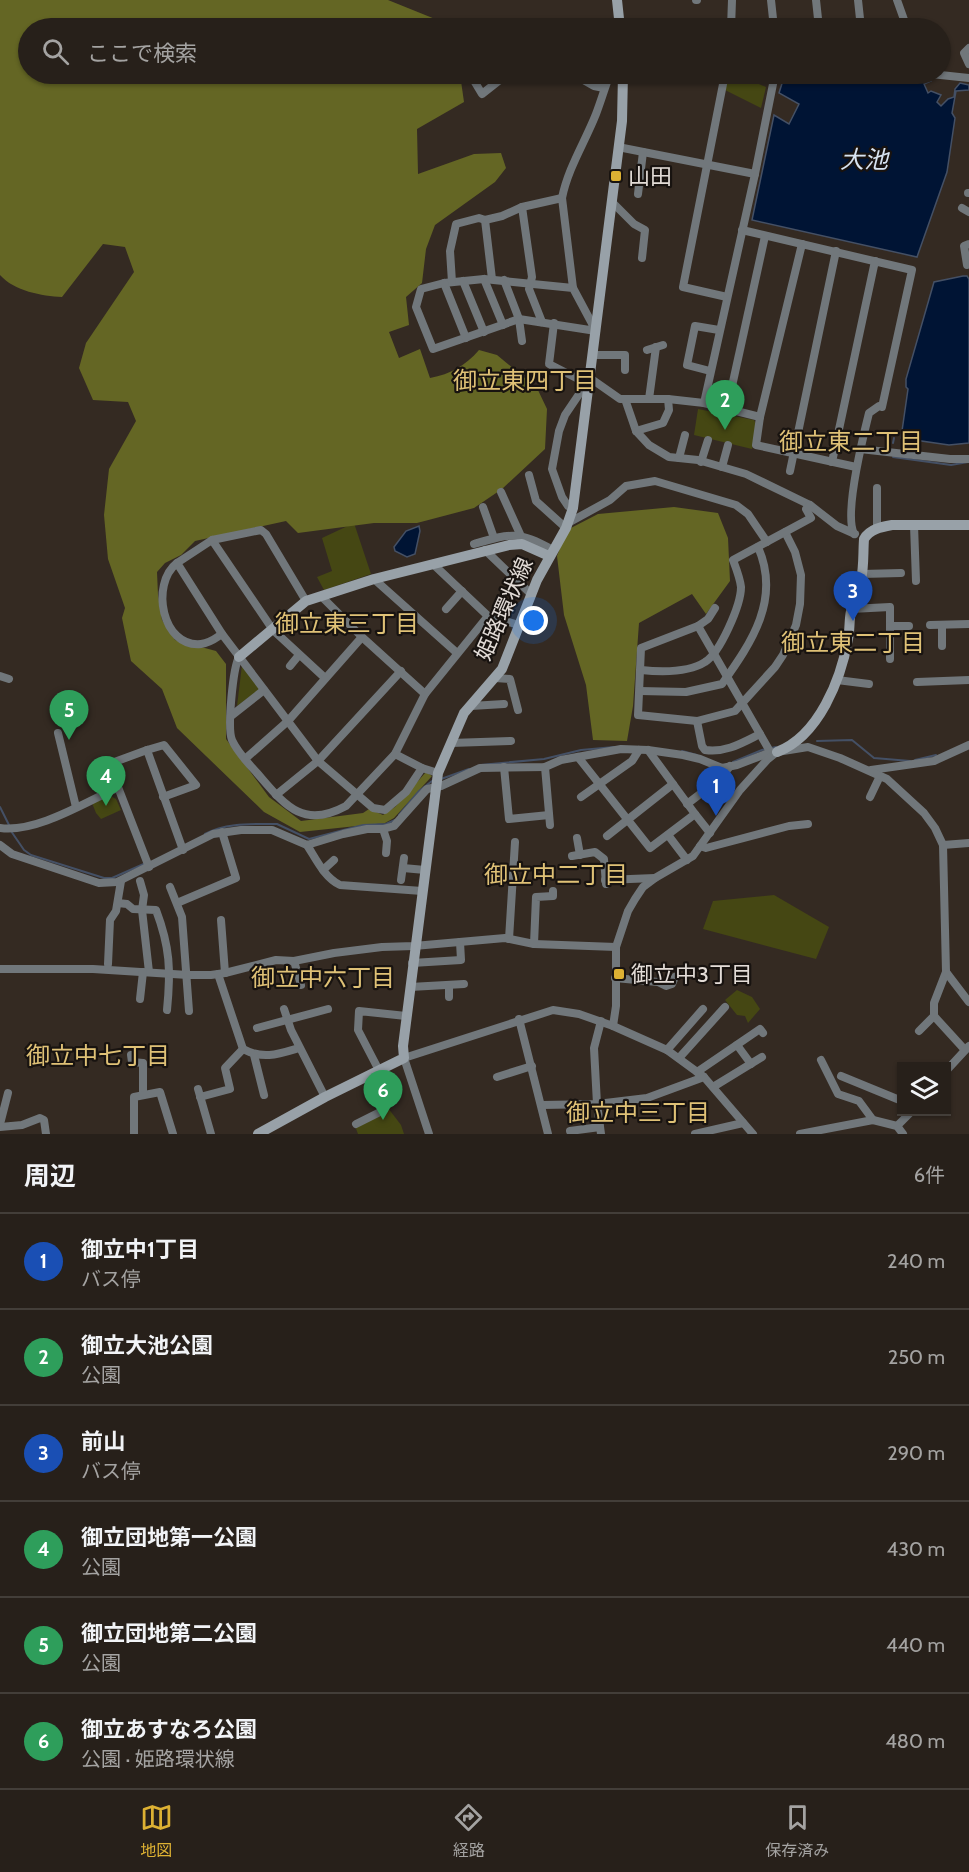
<!DOCTYPE html>
<html lang="ja">
<head>
<meta charset="utf-8">
<style>
  body { margin:0; font-family:Cabin,"Noto Sans JP",sans-serif; background:#332d27; color:#f1f3f6 }
  .controls { position:absolute; right:18px; bottom:18px; display:grid; overflow:hidden; border-radius:0px; box-shadow:0 2px 4px #0004 }
  .controls button { width:54px; height:54px; display:grid; place-items:center; padding:0; border:0; border-bottom:2px solid #433e39; background:#27201a; color:#f1f3f6; font:30px sans-serif }
  .you { position:absolute; left:534px; top:621px; width:21px; height:21px; margin:-15px; border:4px solid #fff; border-radius:50%; background:#1a73e8; box-shadow:0 0 0 9px #1a73e833 }
  .badge { display:grid; place-items:center; width:39px; height:39px; border-radius:50%; background:#ddb133; color:#fff; font-size:20px; font-weight:700 }
  .pin { position:absolute; translate:-50% -50px; filter:drop-shadow(0 2px 3px #0008) }
  .pin::after { content:''; position:absolute; top:32px; width:21px; height:18px; background:inherit; clip-path:polygon(0 0,100% 0,50% 100%) }
  .list { margin:0; padding:0; list-style:none }
  h2 { display:flex; justify-content:space-between; align-items:center; height:78px; margin:0; padding:0 24px; font-size:26px }
  h2 small { font-size:20px; font-weight:400; color:#a4a3a2 }
  .list li { display:grid; grid-template-columns:39px 1fr auto; gap:18px; align-items:center; box-sizing:border-box; height:96px; padding:0 24px; border-top:2px solid #433e39 }
  .list b { display:block; font-size:22px; white-space:nowrap }
  .list p { margin:0; font-size:20px; white-space:nowrap; color:#a4a3a2 }
  .list em { font-size:20px; font-style:normal; color:#a4a3a2 }
  .icon { flex:none; width:33px; height:33px; fill:none; stroke:currentColor; stroke-width:2; stroke-linecap:round; stroke-linejoin:round }
  .map { position:relative; flex:none; width:969px; height:1134px; overflow:hidden }
  .search { position:absolute; background:#27201a; box-shadow:0 2px 4px #0004; left:18px; right:18px; top:18px; height:66px; display:flex; align-items:center; gap:15px; box-sizing:border-box; padding:0 21px; border-radius:33px; color:#a4a3a2; font-size:22px }
  .sheet { height:654px; background:#27201a }
  nav { display:flex; justify-content:space-around; align-items:center; box-sizing:border-box; height:84px; border-top:2px solid #433e39; background:#27201a; font-size:16px; color:#a4a3a2 }
  nav a { display:grid; justify-items:center; gap:3px }
  nav .on { color:#ddb133 }
  .map>svg:first-child { display:block }
</style>
</head>
<body>
<div class="map">
<svg width="969" height="1134" viewBox="0 0 969 1134">
  <rect width="100%" height="100%" fill="#342a22"/>
  <g fill="#454713">
    <path d="M729,74h7l30,13 -5,21 -36,-18z"/>
    <path d="M698,409l56,11 3,6 -5,23 -58,-14z"/>
    <path d="M354,523l17,51 -47,16 -7,-13 15,-6 -10,-33z"/>
    <path d="M242,665l18,24 -23,17z"/>
    <path d="M109,795l7,4 5,11 -20,9 -5,-6 -4,-10z"/>
    <path d="M774,895l55,32 -13,32 -113,-30 10,-28z"/>
    <path d="M737,990l15,7 8,12 -12,14 -3,-7 -8,-1 -12,-15z"/>
    <path d="M388,1108l13,17 3,9h-46l-3,-8z"/>
  </g>
  <g fill="#646624">
    <path d="M0,0h388l57,23 1,5h-418v46h432l4,28 -47,27 1,45 56,-20 27,-1 5,15 -11,14 -60,43 -9,24 -4,34 -16,14 3,28 -20,7 10,26 21,-9 10,29c21,-4 35,-12 49,-28l18,5 40,33 10,21 -2,40 -43,40 -28,19 -57,15h-43l-76,10 -12,-12 -91,20 -14,14 -16,8 -8,9 1,23 4,25 13,20 41,11 10,13v75l43,58 32,24 62,-8 6,-4 14,6 12,-8 31,-35 6,4 -38,42 -9,5 -85,9 -36,-20 -87,-84 -15,-39 -31,-28 -9,-43 3,-10 -17,-49 -4,-44 5,-46 27,-48 -8,-19 -35,-2 -14,-32 7,-25 48,-71 -9,-25 -22,-3 -41,53c-20,-1 -48,-6 -62,-22z"/>
    <path d="M674,507l44,6 10,25 2,43 -24,33 -14,-20 -53,29 -6,83 -6,35 -34,-1 -7,-55 -22,-70 -7,-59 10,-26 31,-16z"/>
  </g>
  <g fill="#001434" stroke="#445065" stroke-width="1.5">
    <path d="M785,74h106l38,4 2,3 -7,3 4,9 3,-2 10,4 -4,7 4,4 7,-7 6,-2 1,-8 5,-6 9,2v5l-13,1 -4,22 3,5 -8,54 -30,85 -165,-37 22,-105 15,9 10,-20 -20,-11z"/>
    <path d="M963,276h4l2,3v164l-20,2 -48,-7 7,-49 -2,-2v-8l28,-97z"/>
    <path d="M419,526l1,5 -5,23 -8,3 -12,-6 -1,-4 12,-16z"/>
  </g>
  <g fill="none" stroke-linecap="round" stroke-linejoin="round">
    <g stroke="#445065" stroke-width="2">
      <path d="M893,443l1,-5"/>
      <path d="M893,457l58,8 17,-3"/>
      <path d="M817,741l35,-1 22,18 36,3"/>
      <path d="M682,751l15,4"/>
      <path d="M915,760l21,-5"/>
      <path d="M733,762l29,-12 14,-3"/>
      <path d="M480,765l64,-6 37,-9 33,-3"/>
      <path d="M441,779l28,-10"/>
      <path d="M0,807l9,18"/>
      <path d="M399,815l20,-24 13,-10"/>
      <path d="M11,831l13,19 7,5 73,23h8l34,-15"/>
      <path d="M205,834c20,-11 44,-10 67,-10h5l32,15 54,-14 23,-1 9,-4"/>
    </g>
    <g stroke="#71777b" stroke-width="8">
      <path d="M696,0h1"/>
      <path d="M771,0l3,28"/>
      <path d="M816,0l3,28"/>
      <path d="M858,0l3,28"/>
      <path d="M897,0l10,28"/>
      <path d="M731,28l1,-28"/>
      <path d="M969,48l-5,5 5,11"/>
      <path d="M470,74l12,20 19,-15 15,-5"/>
      <path d="M573,74l21,12 10,2"/>
      <path d="M725,74l-42,213 44,10"/>
      <path d="M931,74l38,4"/>
      <path d="M618,147l137,27"/>
      <path d="M968,193h1"/>
      <path d="M638,194l5,-42"/>
      <path d="M562,198c6,-30 23,-56 34,-84 5,-13 9,-27 14,-40"/>
      <path d="M612,202l22,22 11,6 -3,28"/>
      <path d="M522,207l10,70 -3,12 13,33"/>
      <path d="M962,208l7,4"/>
      <path d="M485,220l7,59"/>
      <path d="M742,230l170,40 -30,137 -3,-1 -10,7c-6,24 -25,101 -15,121"/>
      <path d="M967,265l-3,-19 5,-2"/>
      <path d="M484,279l89,9 23,43 -77,-12 -86,30 -17,-42 5,-18 23,-6z"/>
      <path d="M484,279l19,46"/>
      <path d="M504,280l15,39 3,22"/>
      <path d="M463,281l21,51"/>
      <path d="M452,282l-2,-31 6,-27 23,-6 6,2 17,-4 20,-9 40,-9 11,90"/>
      <path d="M444,283l22,55"/>
      <path d="M554,323l-5,41 37,19"/>
      <path d="M647,350l16,-5"/>
      <path d="M593,355h32v15"/>
      <path d="M710,371l-23,-6 8,-39 24,4"/>
      <path d="M625,399l11,32 13,14 20,12 29,3 48,14 64,31 27,21 18,8"/>
      <path d="M649,399l7,-52"/>
      <path d="M704,403l51,-229 20,-100"/>
      <path d="M727,409l38,-173"/>
      <path d="M760,417l42,-173"/>
      <path d="M636,431l27,-8 6,-13 -1,-11"/>
      <path d="M860,449l90,10h19"/>
      <path d="M679,458l6,-23"/>
      <path d="M701,462l7,-22"/>
      <path d="M832,462l43,-201"/>
      <path d="M722,467l6,-22"/>
      <path d="M790,471l46,-220"/>
      <path d="M529,475l7,26 30,27"/>
      <path d="M877,488v41"/>
      <path d="M501,492l19,42"/>
      <path d="M483,507l11,31"/>
      <path d="M573,508l-5,-2 -6,-9 -10,-28 7,-38 6,-16 25,-37 30,21h48l36,4 56,14 -4,28 100,22"/>
      <path d="M568,523l42,-23 16,-14 29,-5 81,24 12,9 19,28"/>
      <path d="M914,525l2,56"/>
      <path d="M212,540l61,90 52,48"/>
      <path d="M474,544c38,-11 44,-13 79,6"/>
      <path d="M485,550l46,44"/>
      <path d="M177,563c-27,21 -15,85 24,81 9,-1 15,-6 21,-10"/>
      <path d="M433,564l55,52"/>
      <path d="M862,574l39,-1"/>
      <path d="M374,579l83,74"/>
      <path d="M321,596l41,41 63,57"/>
      <path d="M306,601l-40,-67 -5,-4 -49,10 -35,23 45,71 96,127 55,47 12,2 21,-18 16,-24"/>
      <path d="M715,608l-7,11 -10,7 -57,22 -3,67 59,6 38,-10 40,-44 8,-12 13,-30 4,-21 1,-29 -6,-23 -10,-20"/>
      <path d="M446,609l16,-18"/>
      <path d="M851,609l39,-2v52"/>
      <path d="M930,625l39,-1"/>
      <path d="M942,625v21"/>
      <path d="M698,626l74,129"/>
      <path d="M890,626h19"/>
      <path d="M239,657c-6,11 -12,71 -7,83 5,12 17,24 25,33 27,31 45,57 89,33l49,-52 30,-60 63,-78 31,9"/>
      <path d="M290,666l9,-11"/>
      <path d="M641,670c20,2 47,3 64,-8 15,-9 36,-57 36,-75 -1,-9 -5,-19 -8,-27l78,-42 -5,-9 4,-4"/>
      <path d="M0,676l9,3"/>
      <path d="M495,678l15,1 8,31"/>
      <path d="M837,680l32,4"/>
      <path d="M917,682l52,-2"/>
      <path d="M640,691l46,1 36,-8c30,-42 59,-85 36,-137"/>
      <path d="M471,706l33,-2"/>
      <path d="M231,716l33,-26"/>
      <path d="M697,721l5,25 3,4c21,3 37,-7 55,-16"/>
      <path d="M58,733l18,74"/>
      <path d="M451,743l60,-2"/>
      <path d="M147,750l17,-5 32,40 -33,12"/>
      <path d="M395,754l27,14 16,5"/>
      <path d="M578,757l72,91 45,-34 -47,-64"/>
      <path d="M245,759l43,-38 74,-84"/>
      <path d="M504,767l5,52 40,-4"/>
      <path d="M545,767l5,58"/>
      <path d="M871,770l63,-9 35,-16"/>
      <path d="M276,795l42,-34 83,-90"/>
      <path d="M581,797l51,-36 7,-11"/>
      <path d="M870,797l10,-21"/>
      <path d="M687,804l34,-26 9,-12"/>
      <path d="M695,814l15,19"/>
      <path d="M0,828c36,5 84,-25 117,-40"/>
      <path d="M383,829l4,12 -1,12"/>
      <path d="M668,835l19,25"/>
      <path d="M607,836l66,-52"/>
      <path d="M577,838l3,17"/>
      <path d="M0,845l12,9 87,29 18,-1 96,-48 28,-4h31l35,15 36,-11 24,-5h16l11,-3 33,-37 14,-3 39,-18 65,-1 16,-7 60,-11 27,1 35,5 17,4 22,9 15,-3 34,-13"/>
      <path d="M307,845c9,14 17,32 33,40l82,6"/>
      <path d="M943,845l26,-2"/>
      <path d="M700,846l6,2 83,-22 19,-2"/>
      <path d="M572,856l23,-4 9,7 2,25"/>
      <path d="M149,867l-40,-103 38,-14 36,100"/>
      <path d="M403,868l22,2"/>
      <path d="M323,870l11,-10"/>
      <path d="M401,880l3,-22"/>
      <path d="M605,880l50,-2"/>
      <path d="M140,881l4,14 -2,15 7,62"/>
      <path d="M170,887l12,30 7,94"/>
      <path d="M118,903l9,1 6,5 23,1c14,37 15,60 11,100"/>
      <path d="M177,903l59,-25 -14,-46"/>
      <path d="M221,920l4,53"/>
      <path d="M509,939l6,-97"/>
      <path d="M534,944l82,3"/>
      <path d="M294,961l7,24"/>
      <path d="M412,963l49,-3 -1,-18"/>
      <path d="M108,964l2,-44 6,-9 5,-30"/>
      <path d="M0,969h93l95,6h23l14,-2 51,-13 18,1 40,-8 48,-6 32,-1 91,-8 29,6 2,-47 17,-1v-5"/>
      <path d="M218,974l25,75c20,11 36,5 56,-1"/>
      <path d="M615,978l43,4 8,4 6,-2 3,-7"/>
      <path d="M449,985v12"/>
      <path d="M410,987l54,-3"/>
      <path d="M140,999l3,-27"/>
      <path d="M284,1009l7,21 34,67"/>
      <path d="M934,1016l31,34"/>
      <path d="M519,1019l29,115"/>
      <path d="M601,1021l-7,27 3,56 4,30"/>
      <path d="M613,1026l54,24 37,27 49,57"/>
      <path d="M257,1028l71,-19"/>
      <path d="M919,1031l15,-15v-13l12,-31"/>
      <path d="M737,1045l14,19"/>
      <path d="M667,1050l36,-41"/>
      <path d="M131,1055l1,7 11,1v30"/>
      <path d="M254,1055l10,40"/>
      <path d="M679,1058l46,-51"/>
      <path d="M821,1060l17,34 21,7 14,19"/>
      <path d="M946,1071l23,-25"/>
      <path d="M697,1072l63,-43 3,4"/>
      <path d="M841,1076l61,25"/>
      <path d="M497,1077l35,-11"/>
      <path d="M713,1087l49,-30"/>
      <path d="M198,1089l13,45"/>
      <path d="M200,1097l30,-8 -5,-21 18,-19"/>
      <path d="M542,1105l55,-1 50,-6 57,-21"/>
      <path d="M0,1124l8,-31"/>
      <path d="M356,1124l28,-14 5,-13 -4,-15 -27,-52 1,-19 47,5"/>
      <path d="M897,1126l14,-14"/>
      <path d="M0,1127l22,-2 18,-7 4,2 2,14"/>
      <path d="M570,1131l30,-4"/>
      <path d="M134,1134v-37l26,-5 13,42"/>
      <path d="M429,1134l-25,-76 149,-48 26,4 34,12 3,-20v-59l12,-36 7,-12 8,-12 12,-9 38,-22 47,-66 27,-30 10,-8 31,-5 32,11 47,21 37,34 11,15 8,17 3,127 23,30"/>
      <path d="M695,1134l48,-11"/>
      <path d="M800,1134l73,-14 24,6 6,8"/>
    </g>
    <g stroke="#98a1a8" stroke-width="10">
      <path d="M617,0l3,28"/>
      <path d="M239,657l67,-56 68,-22 135,-34 13,-1 27,12"/>
      <path d="M777,752c42,-16 64,-73 71,-113 2,-9 1,-19 3,-28 2,-11 7,-20 10,-31 3,-13 2,-27 3,-41 6,-10 17,-12 28,-14h77"/>
      <path d="M258,1134l67,-37 79,-39 -1,-12 35,-273 26,-60 38,-44 35,-89 29,-52 7,-20 49,-387 1,-47"/>
    </g>
  </g>
  <g fill="#ddb133" stroke="#181310" stroke-width="2">
    <rect x="610" y="170" width="12" height="12" rx="3"/>
    <rect x="613" y="968" width="12" height="12" rx="3"/>
  </g>
  <g text-anchor="middle" dominant-baseline="central" stroke-width="4.5" stroke-linejoin="round" paint-order="stroke">
    <g font-size="22" fill="#e3dcd7" stroke="#181310" text-anchor="start">
      <text x="628" y="176">山田</text>
      <text x="631" y="974">御立中3丁目</text>
    </g>
    <g font-size="22" fill="#e3dcd7" stroke="#181310">
      <text transform="translate(504 609) rotate(-66)">姫路環状線</text>
    </g>
    <g font-size="24" font-style="italic" fill="#d8e4f2" stroke="#181310">
      <text x="864" y="159">大池</text>
    </g>
    <g font-size="24" fill="#dfc176" stroke="#181310">
      <text x="525" y="380">御立東四丁目</text>
      <text x="851" y="441">御立東二丁目</text>
      <text x="347" y="623">御立東三丁目</text>
      <text x="853" y="642">御立東二丁目</text>
      <text x="556" y="874">御立中二丁目</text>
      <text x="323" y="977">御立中六丁目</text>
      <text x="98" y="1055">御立中七丁目</text>
      <text x="638" y="1112">御立中三丁目</text>
    </g>
  </g>
</svg>
<div class="controls">
<button><svg class="icon" aria-label="layers" viewBox="0 0 24 24"><path d="M12 4l9 5-9 5-9-5zM3 14l9 5 9-5"/></svg></button>
</div>
<div class="you"></div>
<div class="pin badge" style="left:716px;top:816px;background:#1a4fb4">1</div>
<div class="pin badge" style="left:725px;top:430px;background:#2e9e5b">2</div>
<div class="pin badge" style="left:853px;top:621px;background:#1a4fb4">3</div>
<div class="pin badge" style="left:106px;top:806px;background:#2e9e5b">4</div>
<div class="pin badge" style="left:69px;top:740px;background:#2e9e5b">5</div>
<div class="pin badge" style="left:383px;top:1120px;background:#2e9e5b">6</div>
<div class="search"><svg class="icon" aria-label="search" viewBox="0 0 24 24"><circle cx="10" cy="10" r="6"/><path d="M15 15l6 6"/></svg>ここで検索</div>
</div>
<section class="sheet">
<h2>周辺<small>6件</small></h2>
<ul class="list">
<li><span class="badge" style="background:#1a4fb4">1</span><div><b>御立中1丁目</b><p>バス停</p></div><em>240 m</em></li>
<li><span class="badge" style="background:#2e9e5b">2</span><div><b>御立大池公園</b><p>公園</p></div><em>250 m</em></li>
<li><span class="badge" style="background:#1a4fb4">3</span><div><b>前山</b><p>バス停</p></div><em>290 m</em></li>
<li><span class="badge" style="background:#2e9e5b">4</span><div><b>御立団地第一公園</b><p>公園</p></div><em>430 m</em></li>
<li><span class="badge" style="background:#2e9e5b">5</span><div><b>御立団地第二公園</b><p>公園</p></div><em>440 m</em></li>
<li><span class="badge" style="background:#2e9e5b">6</span><div><b>御立あすなろ公園</b><p>公園 · 姫路環状線</p></div><em>480 m</em></li>
</ul>
</section>
<nav>
<a class="on"><svg class="icon" aria-label="map" viewBox="0 0 24 24"><path d="M3 6l6-2 6 2 6-2v14l-6 2-6-2-6 2zM9 4v14M15 6v14"/></svg>地図</a>
<a><svg class="icon" aria-label="directions" viewBox="0 0 24 24"><path d="M12 3l9 9-9 9-9-9zM9 14v-3h6M13 9l2 2-2 2"/></svg>経路</a>
<a><svg class="icon" aria-label="saved" viewBox="0 0 24 24"><path d="M7 4h10v16l-5-4-5 4z"/></svg>保存済み</a>
</nav>
</body>
</html>
